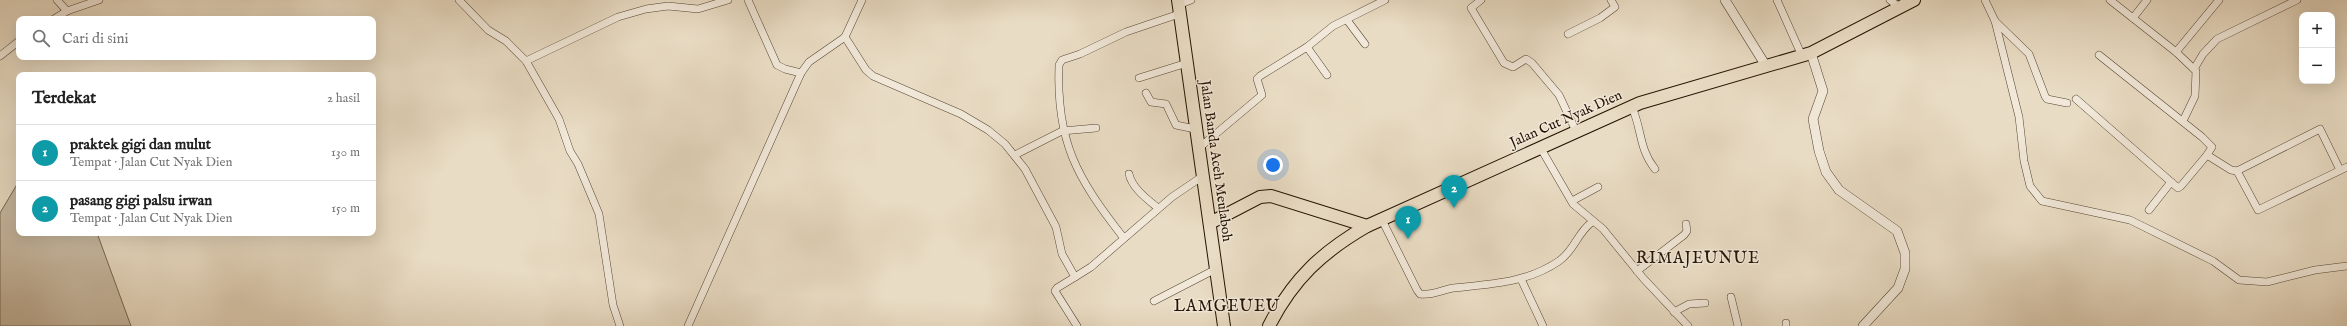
<!DOCTYPE html>
<html lang="id">
<head>
<meta charset="utf-8">
<style>
  body { margin:0; font-family:"IM FELL English",serif; background:#f2f2f2; color:#222 }
  .controls { position:absolute; right:12px; top:12px; display:grid; overflow:hidden; border-radius:8px; box-shadow:0 4px 16px #0002 }
  .controls button { width:36px; height:36px; display:grid; place-items:center; padding:0; border:0; border-bottom:1px solid #e0e0e0; background:#fff; color:#222; font:20px sans-serif }
  .you { position:absolute; left:1273px; top:165px; width:14px; height:14px; margin:-10px; border:3px solid #fff; border-radius:50%; background:#1a73e8; box-shadow:0 0 0 6px #1a73e833 }
  .badge { display:grid; place-items:center; width:26px; height:26px; border-radius:50%; background:#8f2418; color:#fff; font-size:13px; font-weight:700 }
  .pin { position:absolute; translate:-50% -33px; filter:drop-shadow(0 1px 2px #0008) }
  .pin::after { content:''; position:absolute; top:21px; width:14px; height:12px; background:inherit; clip-path:polygon(0 0,100% 0,50% 100%) }
  .list { margin:0; padding:0; list-style:none }
  h2 { display:flex; justify-content:space-between; align-items:center; height:52px; margin:0; padding:0 16px; font-size:17px }
  h2 small { font-size:13px; font-weight:400; color:#767676 }
  .list li { display:grid; grid-template-columns:26px 1fr auto; gap:12px; align-items:center; box-sizing:border-box; height:56px; padding:0 16px; border-top:1px solid #e0e0e0 }
  .list b { display:block; font-size:15px; white-space:nowrap }
  .list p { margin:0; font-size:13px; white-space:nowrap; color:#767676 }
  .list em { font-size:13px; font-style:normal; color:#767676 }
  .icon { flex:none; width:22px; height:22px; fill:none; stroke:currentColor; stroke-width:2; stroke-linecap:round; stroke-linejoin:round }
  .map { position:relative; flex:none; width:2347px; height:326px; overflow:hidden }
  .search { position:absolute; background:#fff; box-shadow:0 4px 16px #0002; left:16px; top:16px; width:360px; height:44px; display:flex; align-items:center; gap:10px; box-sizing:border-box; padding:0 14px; border-radius:8px; color:#767676; font-size:15px }
  .panel { position:absolute; background:#fff; box-shadow:0 4px 16px #0002; left:16px; top:72px; width:360px; height:164px; border-radius:8px }
  .map>svg:first-child { display:block }
</style>
</head>
<body>
<div class="map">
<svg width="2347" height="326" viewBox="0 0 2347 326">
  <rect width="100%" height="100%" fill="#e9dcc4"/>
  <filter id="stains"><feTurbulence type="fractalNoise" baseFrequency=".005" numOctaves="4"/><feColorMatrix values="0 0 0 0 .2 0 0 0 0 .09 0 0 0 0 .02 0 0 0 .5 -.17"/></filter>
  <radialGradient id="worn" r=".72"><stop offset=".6" stop-color="#630" stop-opacity="0"/><stop offset="1" stop-color="#630" stop-opacity=".3"/></radialGradient>
  <path fill="#c8baa3" stroke="#766653" d="M19,181v52h78l34,93h-131v-113z"/>
  <g fill="none" stroke-linecap="round" stroke-linejoin="round">
    <g stroke="#564533" stroke-width="8">
      <g id="minor">
        <path d="M57,0l10,11"/>
        <path d="M459,0l29,30 18,11 20,20 33,58 11,32 8,13 21,50 14,91 7,21"/>
        <path d="M748,0l29,65 8,4 16,4"/>
        <path d="M1481,0l-10,8 33,55 9,4 13,-8 6,4 27,32 17,36"/>
        <path d="M1777,0l25,56"/>
        <path d="M1890,0l9,7"/>
        <path d="M1985,0l10,21 24,96 5,44 6,25 12,15 88,19 83,41 26,19 28,2 48,-12 32,-4"/>
        <path d="M2110,0l66,52 20,19 -1,25 -12,25"/>
        <path d="M1178,5l13,-5"/>
        <path d="M2133,18l14,-18"/>
        <path d="M54,19l13,-8 32,-11"/>
        <path d="M1347,20l18,24"/>
        <path d="M1995,21l34,33 16,42 2,3 20,4"/>
        <path d="M1568,34l32,-16 15,-11 -4,-7"/>
        <path d="M845,37l21,33 7,6 88,38 27,16 17,14 20,25 31,58 6,27 13,23 16,-10 81,-70 31,-21"/>
        <path d="M1307,47l20,28"/>
        <path d="M2176,52l43,-52"/>
        <path d="M2099,55l103,82 10,10 -5,8"/>
        <path d="M0,56l19,-15"/>
        <path d="M526,61l92,-44 28,-8 22,-3 30,3 30,-9"/>
        <path d="M2194,69l9,-15 14,-15 80,-39"/>
        <path d="M1139,78l48,-15"/>
        <path d="M1146,93l5,9 15,2 10,21 19,4"/>
        <path d="M2076,99l102,89 3,-2 26,-31 24,15 6,1 83,-42 20,41"/>
        <path d="M1632,107c10,23 7,42 23,62"/>
        <path d="M1540,147l33,57 30,25 40,49 45,48"/>
        <path d="M1199,148l63,-53 -5,-16 3,-3 47,-29 26,-21 52,-26"/>
        <path d="M1015,155l47,-24 34,-3"/>
        <path d="M2237,171l21,39 89,-43"/>
        <path d="M1129,174c3,14 18,25 29,34"/>
        <path d="M1572,201l26,-14"/>
        <path d="M2149,210l22,-28"/>
        <path d="M1382,220l35,70 3,4c11,2 22,-4 33,-6 38,-4 74,-5 106,-27 16,-11 18,-28 33,-39"/>
        <path d="M1123,237c-46,-59 -67,-95 -64,-172l3,-5 18,-6 46,-22 53,-18"/>
        <path d="M1637,271l47,-36 3,-4 -1,-7"/>
        <path d="M1075,277l-18,11 -2,3 22,35"/>
        <path d="M1521,279l22,47"/>
        <path d="M1731,297l7,29"/>
        <path d="M1154,301l62,-32"/>
        <path d="M1674,312l15,-8 16,-1"/>
        <path d="M1786,323v3"/>
        <path d="M688,326l113,-253 8,-11 36,-25 17,-37"/>
      </g>
    </g>
    <g stroke="#564533" stroke-width="10">
      <g id="tertiary">
        <path d="M1725,0l41,66"/>
        <path d="M1811,53l12,38 -10,28 6,32 7,21 13,18 58,41 8,22v16l-7,19 -35,38"/>
      </g>
    </g>
    <g stroke="#251303" stroke-width="14">
      <g id="trunk">
        <path d="M1178,0l46,326"/>
        <path d="M1210,223l50,-26 11,-1 96,30"/>
        <path d="M1269,326c24,-47 53,-74 98,-100l273,-123 171,-50 103,-53"/>
      </g>
    </g>
    <use href="#minor" stroke="#f1e8d9" stroke-width="7"/>
    <use href="#tertiary" stroke="#f1e8d9" stroke-width="9"/>
    <use href="#trunk" stroke="#e9dcc4" stroke-width="12"/>
  </g>
  <g text-anchor="middle" dominant-baseline="central" stroke-width="3" stroke-linejoin="round" paint-order="stroke">
    <g font-size="14" fill="#251303" stroke="#f1e8d9">
      <text transform="translate(1566 119) rotate(-24)">Jalan Cut Nyak Dien</text>
      <text transform="translate(1216 161) rotate(82)">Jalan Banda Aceh Meulaboh</text>
    </g>
    <g font-size="16" letter-spacing="1" fill="#251303" stroke="#f1e8d9">
      <text x="1698" y="259">RIMAJEUNUE</text>
      <text x="1227" y="307">LAMGEUEU</text>
    </g>
  </g>
  <rect width="100%" height="100%" filter="url(#stains)"/>
  <rect width="100%" height="100%" fill="url(#worn)"/>
</svg>
<div class="controls">
<button>+</button>
<button>−</button>
</div>
<div class="you"></div>
<div class="pin badge" style="left:1408px;top:239px;background:#0f9aa8">1</div>
<div class="pin badge" style="left:1454px;top:208px;background:#0f9aa8">2</div>
<div class="search"><svg class="icon" aria-label="search" viewBox="0 0 24 24"><circle cx="10" cy="10" r="6"/><path d="M15 15l6 6"/></svg>Cari di sini</div>
<section class="panel">
<h2>Terdekat<small>2 hasil</small></h2>
<ul class="list">
<li><span class="badge" style="background:#0f9aa8">1</span><div><b>praktek gigi dan mulut</b><p>Tempat · Jalan Cut Nyak Dien</p></div><em>130 m</em></li>
<li><span class="badge" style="background:#0f9aa8">2</span><div><b>pasang gigi palsu irwan</b><p>Tempat · Jalan Cut Nyak Dien</p></div><em>150 m</em></li>
</ul>
</section>
</div>
</body>
</html>
